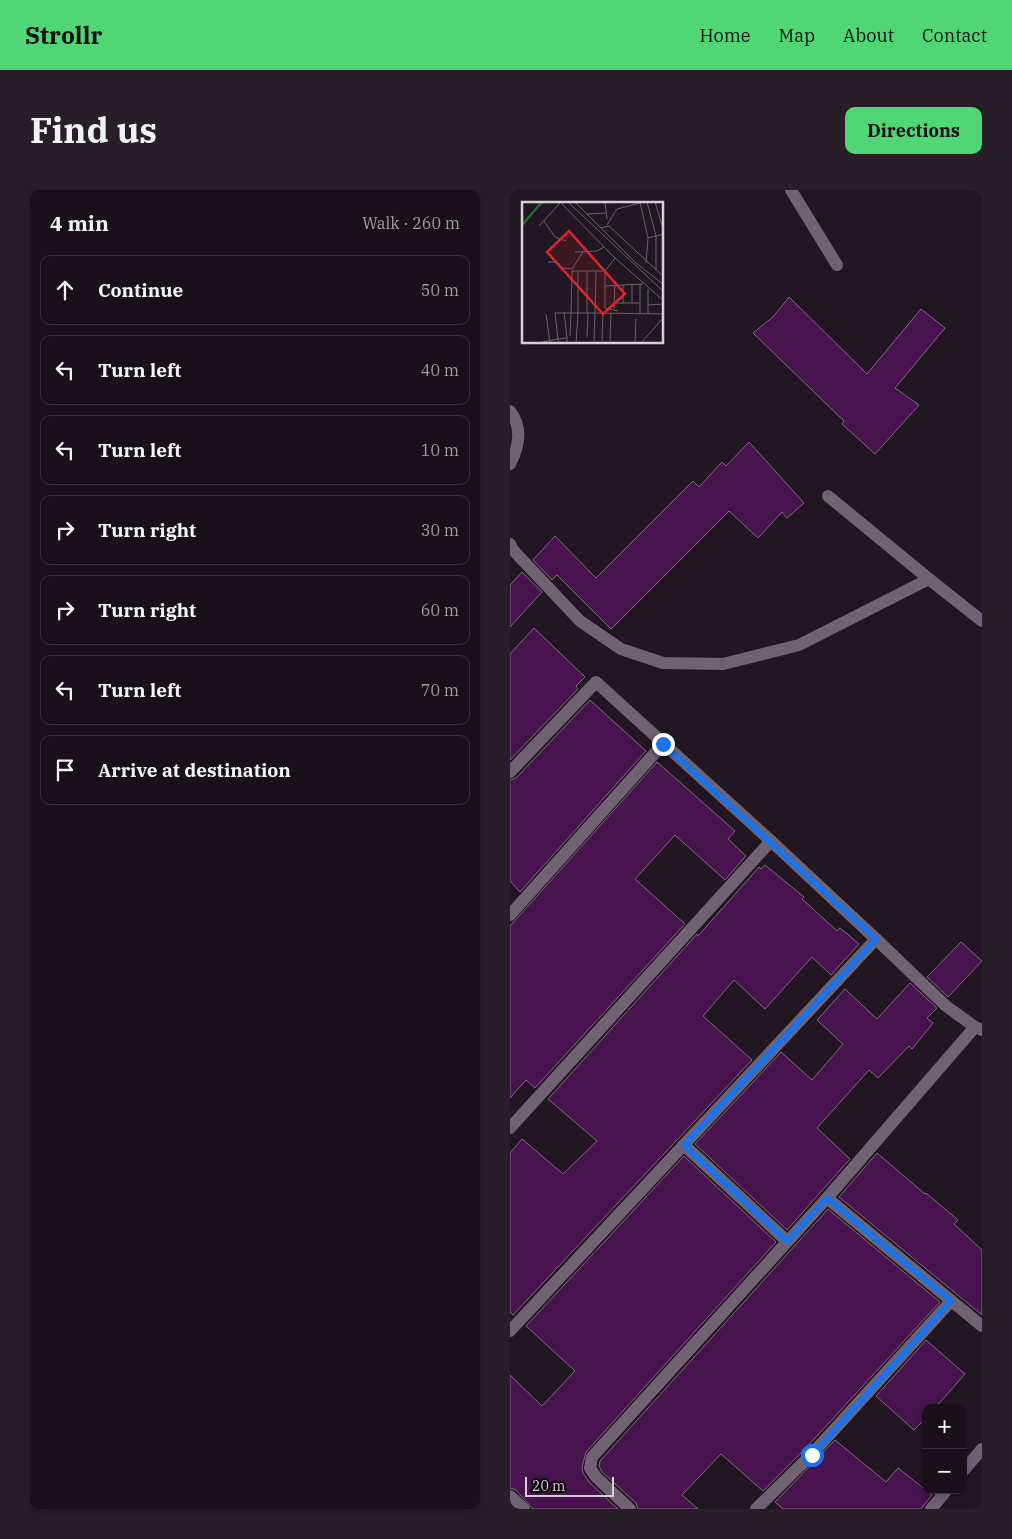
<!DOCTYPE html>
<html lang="en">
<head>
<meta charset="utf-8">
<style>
  body { margin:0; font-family:"IBM Plex Serif",serif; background:#271e27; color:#f1f3f6 }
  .controls { position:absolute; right:15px; bottom:15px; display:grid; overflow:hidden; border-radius:10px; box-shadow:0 2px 12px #0003 }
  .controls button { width:45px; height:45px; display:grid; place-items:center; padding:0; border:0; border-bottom:1px solid #383039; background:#1a101a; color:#f1f3f6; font:25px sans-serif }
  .scale { position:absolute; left:15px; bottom:12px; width:89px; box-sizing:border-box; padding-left:5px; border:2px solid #d7cfd8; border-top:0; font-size:14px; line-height:18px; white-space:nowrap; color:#d7cfd8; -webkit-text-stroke:4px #090509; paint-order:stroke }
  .stop { position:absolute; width:15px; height:15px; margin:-11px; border:4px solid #1a73e8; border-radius:50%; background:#fff }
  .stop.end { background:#1a73e8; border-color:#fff; box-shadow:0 1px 5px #0008 }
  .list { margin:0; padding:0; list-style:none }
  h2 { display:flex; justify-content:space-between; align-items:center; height:65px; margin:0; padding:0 20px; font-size:21px }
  h2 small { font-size:16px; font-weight:400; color:#9f9da2 }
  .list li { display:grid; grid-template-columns:32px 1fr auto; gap:15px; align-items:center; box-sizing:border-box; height:70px; margin:0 10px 10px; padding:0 10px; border:1px solid #383039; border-radius:10px }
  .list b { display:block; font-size:19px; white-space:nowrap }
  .list em { font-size:16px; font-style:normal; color:#9f9da2 }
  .icon { flex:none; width:28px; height:28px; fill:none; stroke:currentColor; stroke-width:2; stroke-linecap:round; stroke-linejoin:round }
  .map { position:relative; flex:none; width:472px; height:1319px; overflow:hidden; border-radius:10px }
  header { display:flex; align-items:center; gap:30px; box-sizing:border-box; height:70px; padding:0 25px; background:#50d674; color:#111 }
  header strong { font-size:24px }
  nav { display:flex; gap:28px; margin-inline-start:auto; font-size:18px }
  .intro { display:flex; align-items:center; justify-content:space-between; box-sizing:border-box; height:120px; padding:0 30px }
  h1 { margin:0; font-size:35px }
  .button { padding:12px 22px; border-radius:10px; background:#50d674; color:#111; font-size:18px; font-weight:700 }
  main { display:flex; gap:30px; padding:0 30px }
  aside { flex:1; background:#1a101a; border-radius:10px; box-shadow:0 2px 12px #0003 }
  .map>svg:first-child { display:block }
</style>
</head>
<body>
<header>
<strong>Strollr</strong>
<nav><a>Home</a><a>Map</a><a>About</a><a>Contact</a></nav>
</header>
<div class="intro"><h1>Find us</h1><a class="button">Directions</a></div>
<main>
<aside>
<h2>4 min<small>Walk · 260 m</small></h2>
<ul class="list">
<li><svg class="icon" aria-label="ahead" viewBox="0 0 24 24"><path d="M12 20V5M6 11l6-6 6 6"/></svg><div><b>Continue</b></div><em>50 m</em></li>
<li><svg class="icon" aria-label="left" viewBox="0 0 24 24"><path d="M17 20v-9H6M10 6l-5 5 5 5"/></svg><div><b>Turn left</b></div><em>40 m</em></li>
<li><svg class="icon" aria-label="left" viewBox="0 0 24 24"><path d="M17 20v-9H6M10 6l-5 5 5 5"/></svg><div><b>Turn left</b></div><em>10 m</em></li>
<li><svg class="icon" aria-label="right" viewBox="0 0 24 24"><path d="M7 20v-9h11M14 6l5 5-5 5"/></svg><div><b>Turn right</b></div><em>30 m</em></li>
<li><svg class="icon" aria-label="right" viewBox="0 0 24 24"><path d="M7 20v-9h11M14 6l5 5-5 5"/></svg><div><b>Turn right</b></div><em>60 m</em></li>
<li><svg class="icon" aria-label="left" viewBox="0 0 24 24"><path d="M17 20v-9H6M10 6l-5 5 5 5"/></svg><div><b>Turn left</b></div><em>70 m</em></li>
<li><svg class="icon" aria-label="arrive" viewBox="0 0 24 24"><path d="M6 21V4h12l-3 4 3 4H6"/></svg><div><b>Arrive at destination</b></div></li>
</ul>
</aside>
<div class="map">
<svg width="472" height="1319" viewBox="0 0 472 1319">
  <rect width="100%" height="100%" fill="#221623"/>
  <g fill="#48134f" stroke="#7a6c7c">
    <path d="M279,107l78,77 54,-65 24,19 -50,60 24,17 -44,49 -33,-30 2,-3 -91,-88 20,-16z"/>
    <path d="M239,252l55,61 -17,15 -5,-6 -24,26 -29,-27 -118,118 -54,-54 -5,5 -19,-20 22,-24 41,42 97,-97 6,6 23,-25 4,4z"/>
    <path d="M12,382l20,20 -32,35v-42z"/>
    <path d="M24,438l51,49 -9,9 2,3 -68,71v-106z"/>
    <path d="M80,510l56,51 -126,141 -10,-11v-101l6,-2z"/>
    <path d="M147,572l78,69 -7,8 18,17 -21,24 -50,-45 -40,44 50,45 -150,164 -9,-8 -16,18v-172z"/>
    <path d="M255,675l39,32 -2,2 35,32 3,-3 19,16 -28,31 -19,-18 -47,52 -31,-29 -31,36 49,44 -239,255 -3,-3v-159l12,-14 41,35 34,-33 -49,-42 149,-165 1,2 61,-69 2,2z"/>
    <path d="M451,752l21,19 -34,36 -21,-20z"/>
    <path d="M400,793l27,25 -10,10 6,5 -21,26 -3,-3 -31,32 -9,-8 -52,58 33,31 -63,71 -92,-86 86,-92 31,28 31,-36 -26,-24 28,-31 32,30z"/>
    <path d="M367,963l48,41 1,-1 32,27 -4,4 28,26v65l-143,-118z"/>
    <path d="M174,966l92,86 -190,210 -4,15 1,6 7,10 28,26h-85l-17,-19 -6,-2v-113l32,31 33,-35 -49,-45z"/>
    <path d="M318,1019l112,93 -135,147 -42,42 -42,-37 -39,41 16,14h-60l-2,-6 -34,-31 -3,-6 1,-5z"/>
    <path d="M416,1150l39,34 -30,34h-9v10l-12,12 -38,-34z"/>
    <path d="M325,1250l51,42 12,-14 34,27 -11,14h-138l-8,-7z"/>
  </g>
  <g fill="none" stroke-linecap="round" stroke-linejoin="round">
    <g stroke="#706272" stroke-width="12">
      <path d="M281,0l46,75"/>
      <path d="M0,221c13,17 9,36 0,53"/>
      <path d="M318,306l101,83 53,42"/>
      <path d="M0,354l3,6 67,71 41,28 42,14 60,1 76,-19 130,-66"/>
    </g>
    <g stroke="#706272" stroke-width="12">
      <path d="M0,582l86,-90 175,159 105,98 70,67 29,21 7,3"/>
      <path d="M0,725l153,-171"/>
      <path d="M0,938l261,-287"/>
      <path d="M174,955l103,96"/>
      <path d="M317,1008l155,128"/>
      <path d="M0,1141l366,-392"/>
      <path d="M453,1281l19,-22"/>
      <path d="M0,1306l14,13"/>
      <path d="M120,1319l-34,-32 -6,-9 2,-11 235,-259 148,-171"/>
      <path d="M246,1319l55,-54 140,-154"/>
      <path d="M421,1319l16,-19"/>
    </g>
  </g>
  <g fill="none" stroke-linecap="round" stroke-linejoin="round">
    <path stroke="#1a73e8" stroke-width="6" d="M153,554l213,195 -192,206 103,96 40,-43 124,103 -139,154"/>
  </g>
  <g transform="translate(12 12)">
    <rect width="141" height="141" fill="#221623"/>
    <path fill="none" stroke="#1d6b34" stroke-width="2.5" d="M0,23l20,-23"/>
    <path fill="none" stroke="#6a606b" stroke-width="1" d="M38,0l55,56 49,43M46,0l96,90M53,0l61,61 28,22M83,0l2,17M118,0l8,36 16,-4M125,0l9,34v34M133,0l9,30M65,12l19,-1M22,19l11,16 11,4M85,23l10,-16 27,-7M17,24l21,-23M79,26l8,-2 55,51M53,50l22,-1 7,-4M26,60h9l6,6 9,1 11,-17M124,61l2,-25M56,69v42h10l-1,24M74,69l-1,42 69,1M83,69v37l13,3M101,83v18M83,84l38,-2M93,101h25M110,101v-18M126,103l16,-1M92,107l1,-24M42,110l3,26M65,111v-42M66,111h7l-1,30M118,111v-29M24,112l4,29M126,112v-25M48,134l1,-23h7l-2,30M15,141l21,-4 1,4M45,141v-5l-9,1 -3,-26h16l1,-42h33l10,-13M80,141l1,-30M88,141l1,-30M113,141l1,-24M119,141l23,-26"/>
    <path fill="#d62828" fill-opacity="0.15" stroke="#d62828" stroke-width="2.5" d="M47,29l56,63 -22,20 -56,-62z"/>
    <rect width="141" height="141" fill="none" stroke="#d7cfd8" stroke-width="2.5"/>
  </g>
</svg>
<div class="controls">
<button>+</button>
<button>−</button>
</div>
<div class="scale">20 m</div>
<div class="stop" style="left:302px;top:1265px"></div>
<div class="stop end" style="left:153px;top:554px"></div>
</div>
</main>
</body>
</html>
